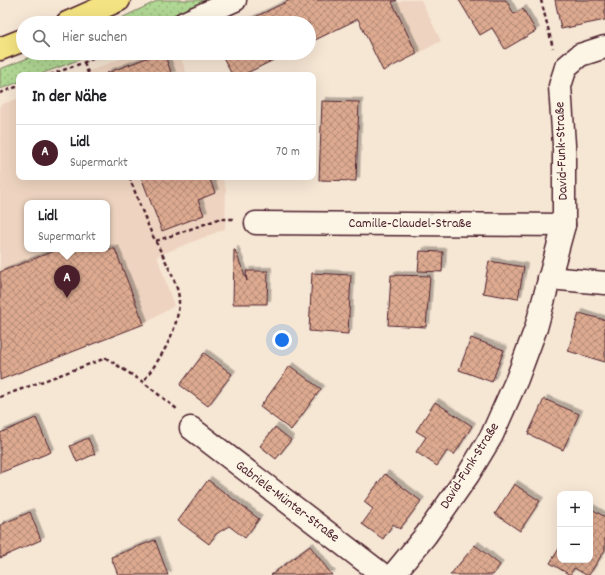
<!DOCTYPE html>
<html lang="de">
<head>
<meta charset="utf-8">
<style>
  body { margin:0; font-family:Dekko,sans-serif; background:#f2f2f2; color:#202124 }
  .controls { position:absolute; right:12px; bottom:12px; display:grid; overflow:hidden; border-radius:8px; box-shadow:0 4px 16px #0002 }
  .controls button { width:36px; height:36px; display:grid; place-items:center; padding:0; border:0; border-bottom:1px solid #e0e0e0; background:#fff; color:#202124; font:20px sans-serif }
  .you { position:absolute; left:282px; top:340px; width:14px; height:14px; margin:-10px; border:3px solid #fff; border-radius:50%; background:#1a73e8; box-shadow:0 0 0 6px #1a73e833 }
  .badge { display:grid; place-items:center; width:26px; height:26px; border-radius:50%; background:#4a1f2b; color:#fff; font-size:13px; font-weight:700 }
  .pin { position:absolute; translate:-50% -33px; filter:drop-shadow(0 1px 2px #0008) }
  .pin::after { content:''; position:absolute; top:21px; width:14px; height:12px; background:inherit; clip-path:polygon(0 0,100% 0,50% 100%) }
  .popup { position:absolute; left:24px; top:200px; width:86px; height:52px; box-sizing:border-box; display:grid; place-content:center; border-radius:8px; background:#fff; filter:drop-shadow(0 1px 3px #0005); font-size:13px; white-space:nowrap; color:#757577 }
  .popup b { font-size:15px; color:#202124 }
  .popup::after { content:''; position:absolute; left:50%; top:100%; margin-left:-8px; border:8px solid transparent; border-top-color:#fff }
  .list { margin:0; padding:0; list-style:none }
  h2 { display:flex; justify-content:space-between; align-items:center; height:52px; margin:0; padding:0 16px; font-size:17px }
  h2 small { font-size:13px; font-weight:400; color:#757577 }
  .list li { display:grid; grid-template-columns:26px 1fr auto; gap:12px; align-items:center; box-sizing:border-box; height:56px; padding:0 16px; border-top:1px solid #e0e0e0 }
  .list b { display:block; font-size:15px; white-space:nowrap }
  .list p { margin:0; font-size:13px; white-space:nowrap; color:#757577 }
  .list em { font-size:13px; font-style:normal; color:#757577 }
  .icon { flex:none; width:22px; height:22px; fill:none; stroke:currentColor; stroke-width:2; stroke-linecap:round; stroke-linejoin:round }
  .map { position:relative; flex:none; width:605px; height:575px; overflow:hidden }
  .search { position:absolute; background:#fff; box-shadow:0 4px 16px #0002; left:16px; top:16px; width:300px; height:44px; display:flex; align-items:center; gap:10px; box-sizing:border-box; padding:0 14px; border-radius:22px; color:#757577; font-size:15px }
  .panel { position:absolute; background:#fff; box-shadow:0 4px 16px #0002; left:16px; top:72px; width:300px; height:108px; border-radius:8px }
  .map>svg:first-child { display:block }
</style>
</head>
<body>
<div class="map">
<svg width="605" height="575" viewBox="0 0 605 575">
  <defs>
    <pattern id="grass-dots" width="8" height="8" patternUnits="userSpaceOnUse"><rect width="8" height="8" fill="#b0d793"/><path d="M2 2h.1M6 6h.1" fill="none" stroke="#99b87f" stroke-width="1.8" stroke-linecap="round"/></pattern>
    <pattern id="building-cross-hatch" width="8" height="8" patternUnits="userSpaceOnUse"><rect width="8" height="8" fill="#ddaa90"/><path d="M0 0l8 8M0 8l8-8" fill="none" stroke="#b58a76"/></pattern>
    <filter id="shadow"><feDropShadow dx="3.5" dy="-3.5" stdDeviation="0" flood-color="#0004"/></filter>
  </defs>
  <rect width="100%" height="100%" fill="#f6e6d4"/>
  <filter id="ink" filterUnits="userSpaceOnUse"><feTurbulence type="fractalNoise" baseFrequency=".025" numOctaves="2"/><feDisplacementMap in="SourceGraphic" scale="8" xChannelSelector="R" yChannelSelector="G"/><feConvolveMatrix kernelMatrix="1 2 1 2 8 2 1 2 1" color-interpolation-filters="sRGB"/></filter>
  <g filter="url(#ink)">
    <g fill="#eed4c0" fill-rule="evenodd">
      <path d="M403,0h18l20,41 -24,13 -24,-48z"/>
      <path d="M135,53h44l8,22h-108z"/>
      <path d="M19,98v79h203l4,12 -1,40 -68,27 17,50 -30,18 -144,56v-275zM27,203h80v46h-80z"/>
    </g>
    <g fill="url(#grass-dots)" stroke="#7d7b5f">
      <path d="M159,0h66l-29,6 -42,17h-43z"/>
      <path d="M41,53h56l-59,22h-19v7l-19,7v-20z"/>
    </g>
    <g fill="url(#building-cross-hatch)" stroke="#4a1f2b" filter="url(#shadow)">
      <path d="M290,0h107l-5,2 25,52 -34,17 -25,-52 -49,24v-20h-66z"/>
      <path d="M459,0h47l8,14 9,-5 13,22 -31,18 -13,-21 -12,7z"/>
      <path d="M555,0h50v20l-44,9z"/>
      <path d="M160,53h4l8,22h-65v-2z"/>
      <path d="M221,53h67l-45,22h-11z"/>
      <path d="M322,101l37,1 -3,79 -37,-1z"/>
      <path d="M141,177h68l6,16 -17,7 6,15 -42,16z"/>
      <path d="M59,249h56l29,75 -144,56v-108z"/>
      <path d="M234,250h1l12,31 -1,-10h22l-1,33h-34z"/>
      <path d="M420,251l23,1 -1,20 -24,-1z"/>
      <path d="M489,261l35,6 -6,32 -35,-6z"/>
      <path d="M312,273l39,2 -3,59 -39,-3z"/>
      <path d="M391,275l39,1 -4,51 -38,-2z"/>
      <path d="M579,313l26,7v42l-37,-11z"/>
      <path d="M471,338l33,12 -12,32 -33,-12z"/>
      <path d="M204,353l28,21 -24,32 -28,-21z"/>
      <path d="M290,366l31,23 -30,41 -31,-23z"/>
      <path d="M544,399l35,15 -16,36 -35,-16z"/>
      <path d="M435,402l37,24 -18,29 -7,-4 -10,15 -21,-14 10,-15 -10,-6z"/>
      <path d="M36,418l15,34 -51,21v-40z"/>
      <path d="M275,427l16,13 -15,19 -16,-13z"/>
      <path d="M88,438l7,16 -18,8 -7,-16z"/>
      <path d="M385,474l36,27 -21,28 -7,-5 -10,15 -21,-15 11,-15 -9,-7z"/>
      <path d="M208,480l51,39 -14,19 -16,-12 -13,8 -7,10 -31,-23z"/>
      <path d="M514,484l26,17 -20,30 -25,-17z"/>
      <path d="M590,508l15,9v33l-16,25h-3l-12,-7 -4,7 -20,-12 10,-16v13h30z"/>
      <path d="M30,512l11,28 -41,18v-33z"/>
      <path d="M155,540l13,35h-50l-7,-18z"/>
      <path d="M475,545l25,20 -7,10h-43z"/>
      <path d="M310,546l22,29h-61z"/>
    </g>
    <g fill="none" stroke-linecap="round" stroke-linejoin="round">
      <g stroke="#4a1f2b" stroke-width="25">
        <g id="minor">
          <path d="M184,23l51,-23"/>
          <path d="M256,223l308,2"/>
          <path d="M549,278l56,5"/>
          <path d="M191,428l192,147"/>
          <path d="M393,575l33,-40 42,-60 24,-40 25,-56 19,-51 28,-103v-80l-4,-59 6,-19 14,-12 25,-8"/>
        </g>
      </g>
      <g stroke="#4a1f2b" stroke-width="25">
        <g id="major">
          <path d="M67,23l52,-23"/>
          <path d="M0,49l23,-9"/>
        </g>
      </g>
      <g stroke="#4a1f2b" stroke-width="2.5" stroke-dasharray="4 3" stroke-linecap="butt">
        <path d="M541,0l12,48"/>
        <path d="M84,63l5,12"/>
        <path d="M50,75l59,-22"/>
        <path d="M0,93l19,-7"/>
        <path d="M129,177c8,19 14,38 23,57 7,15 28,51 27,67 -1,32 -18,56 -36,81"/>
        <path d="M156,241l63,-22h16"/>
        <path d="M0,397l106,-39 37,24 35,28"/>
      </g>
      <use href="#minor" stroke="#fcf5e5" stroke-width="22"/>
      <use href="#major" stroke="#f4e382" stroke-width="22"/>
    </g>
  </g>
  <g text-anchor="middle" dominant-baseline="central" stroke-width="3.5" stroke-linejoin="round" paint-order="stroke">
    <g font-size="14" fill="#4a1f2b" stroke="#fcf5e5">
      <text transform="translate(562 151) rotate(-92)">David-Funk-Straße</text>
      <text x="410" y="224">Camille-Claudel-Straße</text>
      <text transform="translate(470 466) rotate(-58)">David-Funk-Straße</text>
      <text transform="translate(287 502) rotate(37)">Gabriele-Münter-Straße</text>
    </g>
  </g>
</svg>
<div class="controls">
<button>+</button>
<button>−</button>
</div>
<div class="you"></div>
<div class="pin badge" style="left:67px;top:298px">A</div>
<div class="popup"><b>Lidl</b>Supermarkt</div>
<div class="search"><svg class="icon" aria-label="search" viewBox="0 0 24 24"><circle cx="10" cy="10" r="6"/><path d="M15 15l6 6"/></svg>Hier suchen</div>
<section class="panel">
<h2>In der Nähe<small></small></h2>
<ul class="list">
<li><span class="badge">A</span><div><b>Lidl</b><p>Supermarkt</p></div><em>70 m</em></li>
</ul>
</section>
</div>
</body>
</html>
